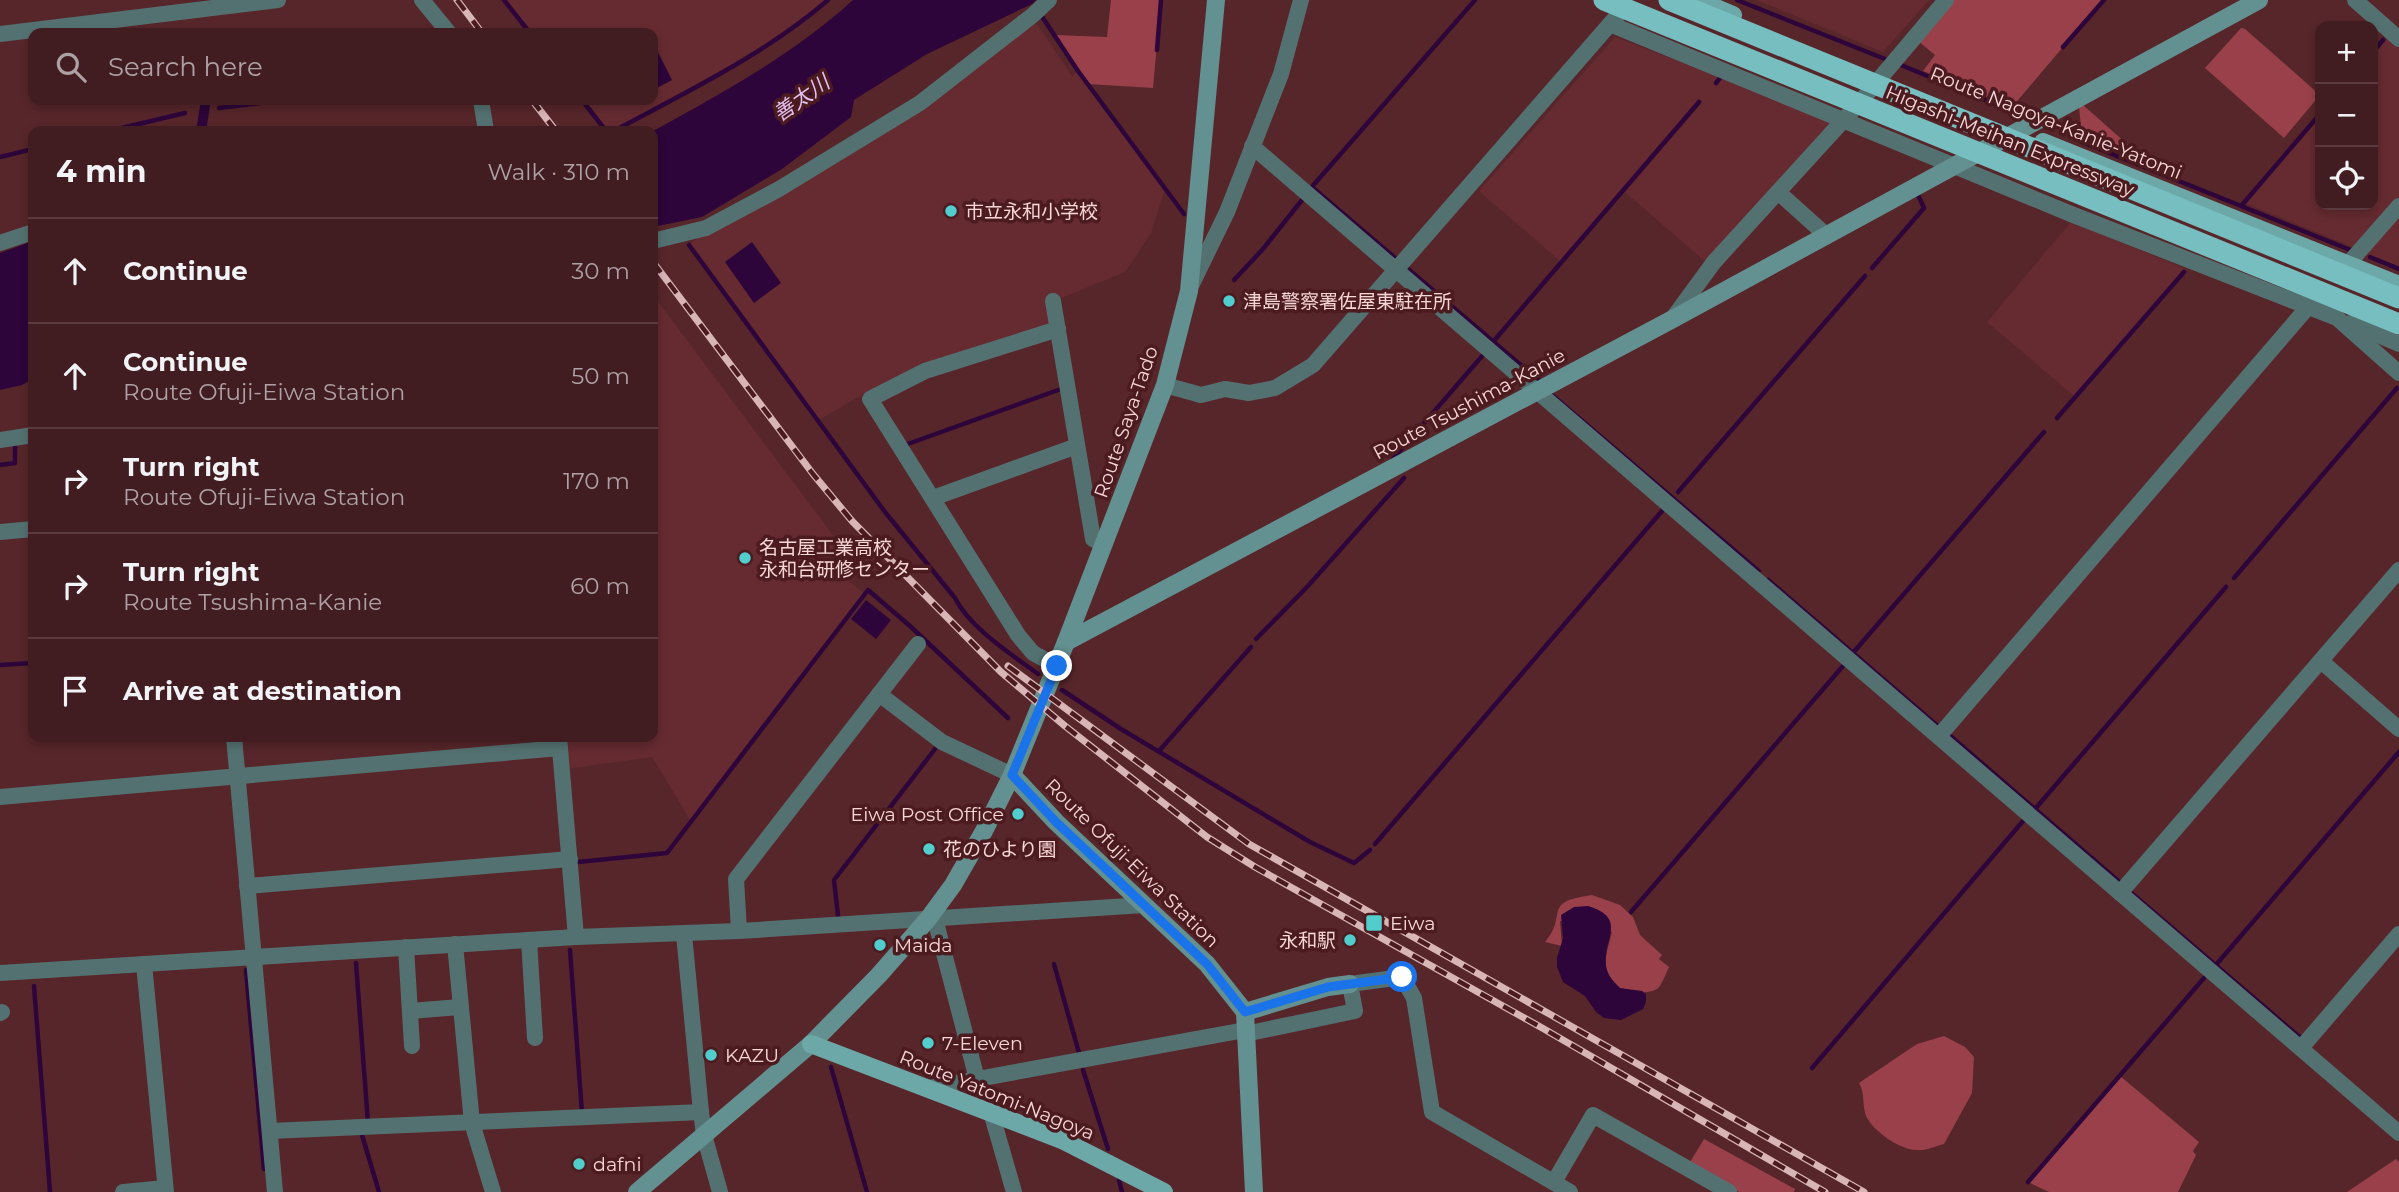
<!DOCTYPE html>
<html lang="en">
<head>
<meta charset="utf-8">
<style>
  body { margin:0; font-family:Montserrat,"Noto Sans JP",sans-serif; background:#482529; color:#f1f3f6 }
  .controls { position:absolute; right:21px; top:21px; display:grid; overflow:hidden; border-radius:14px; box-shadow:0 4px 10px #0003 }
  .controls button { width:63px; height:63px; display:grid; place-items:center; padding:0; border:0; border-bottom:2px solid #5a3a3e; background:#411c20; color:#f1f3f6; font:35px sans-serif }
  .stop { position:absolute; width:21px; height:21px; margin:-16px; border:5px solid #1a73e8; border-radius:50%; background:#fff }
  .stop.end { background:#1a73e8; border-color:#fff; box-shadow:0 2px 7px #0008 }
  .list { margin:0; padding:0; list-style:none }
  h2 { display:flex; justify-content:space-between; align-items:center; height:91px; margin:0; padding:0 28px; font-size:30px }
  h2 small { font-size:23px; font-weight:400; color:#aea1a5 }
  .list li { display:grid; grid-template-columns:46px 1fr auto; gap:21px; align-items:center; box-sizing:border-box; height:105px; padding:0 28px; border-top:2px solid #5a3a3e }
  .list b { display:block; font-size:26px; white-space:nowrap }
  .list p { margin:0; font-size:23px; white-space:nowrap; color:#aea1a5 }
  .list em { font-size:23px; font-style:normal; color:#aea1a5 }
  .icon { flex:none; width:38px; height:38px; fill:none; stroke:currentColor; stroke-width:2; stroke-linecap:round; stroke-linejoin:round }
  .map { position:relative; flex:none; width:2399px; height:1192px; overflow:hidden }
  .search { position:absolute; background:#411c20; box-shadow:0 4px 10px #0003; left:28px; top:28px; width:630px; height:77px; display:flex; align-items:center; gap:18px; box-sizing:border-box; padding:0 24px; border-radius:14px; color:#aea1a5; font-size:26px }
  .panel { position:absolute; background:#411c20; box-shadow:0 4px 10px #0003; left:28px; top:126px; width:630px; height:616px; border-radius:14px }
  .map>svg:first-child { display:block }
</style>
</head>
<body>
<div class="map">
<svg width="2399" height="1192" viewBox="0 0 2399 1192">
  <rect width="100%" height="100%" fill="#57262a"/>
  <g fill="#652b31">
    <path d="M504,0h324l-25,21 -47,33 -142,77h-8l-24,-31h71v-67h-123z"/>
    <path d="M1757,0h172l-46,52z"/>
    <path d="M1032,23l6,2 34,51 6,-5 87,118 -14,44 -26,39 -76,31 1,24 -126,40 -59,26 -48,28 -128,-176 17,-14z"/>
    <path d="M1615,37l217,82 -1,7 -123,138 -83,-72 76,-88 -2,-3 -139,160 -81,-70z"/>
    <path d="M2388,38l11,9v151l-44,50 -110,-45 75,-87v89h53v-150z"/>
    <path d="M2399,216v52l-33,-14z"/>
    <path d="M2071,222l115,47 -111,128 -88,-75z"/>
    <path d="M653,295l191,255 -13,17 34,27 -174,227 -39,-64 -86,12 -3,-32h90z"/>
  </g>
  <g fill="#9a404a">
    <path d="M1111,0h50l-8,88 -65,-4 -33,-49 52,2z"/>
    <path d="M1954,0h149l-91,107 -89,-36 12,-16 -17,-14z"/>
    <path d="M2241,28l4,1 75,66 -36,43 -79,-70z"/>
    <path d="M2083,105l52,46 -5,6 -48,-20 -3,-30z"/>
    <path d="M1592,895l28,10 13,12 7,18 22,20 -3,4 10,8c-3,6 -6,15 -10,20 -7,8 -29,6 -38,2 -5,-3 -12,-12 -14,-18 -4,-12 2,-26 5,-39l-52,-11 2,25 -17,-4c24,-27 -5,-40 47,-47z"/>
    <path d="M1944,1036l21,11 9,10 -2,36 -28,51c-8,2 -19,7 -27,6 -17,0 -44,-19 -51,-34 -4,-11 -1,-23 -7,-33l58,-39z"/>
    <path d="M2120,1076l79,66 -6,9 3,4 -18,37h-129l-21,-10z"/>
    <path d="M1704,1139l91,50 -1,3h-55l-50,-28z"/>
    <path d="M2396,1159l3,3v30h-52z"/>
  </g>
  <g fill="#2d053a">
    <path d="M853,0h183l-4,4 -105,50 -73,46 -3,17 -69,52 -80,48 -49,10v-96c69,-38 141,-77 200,-131z"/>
    <path d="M657,50l15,30 -19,10v-38z"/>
    <path d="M201,100h10l-5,31h-10z"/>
    <path d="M1313,185l230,196 -5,2 -229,-194z"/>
    <path d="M33,241v138l-11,6 -22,5v-137z"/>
    <path d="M752,242l29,41 -27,20 -29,-41z"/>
    <path d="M1553,393l209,178 -4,2 -209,-179z"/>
    <path d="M1768,577l172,148 -3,3 -171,-148z"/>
    <path d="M866,600l25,20 -15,19 -25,-20z"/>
    <path d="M1948,731l175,151 -3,2 -175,-150z"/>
    <path d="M2129,888l174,149 -3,3 -173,-149z"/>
    <path d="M1588,906c43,13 11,36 19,64 2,7 8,13 13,18l22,3 4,3v8l-3,7 -22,11 -17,-2 -8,-6 -11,-16 -22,-14 -6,-15v-9l6,-20 -2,-23 13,-8z"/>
  </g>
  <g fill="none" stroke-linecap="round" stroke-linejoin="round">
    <g stroke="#2d053a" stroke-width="4.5">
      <path d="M504,0l26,33"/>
      <path d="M1737,0l148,59"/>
      <path d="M1043,18l35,53 106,143"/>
      <path d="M2063,47l41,-47"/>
      <path d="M1157,50l4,-50"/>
      <path d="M2373,52l10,-12"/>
      <path d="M1901,65l108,45 2,-2"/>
      <path d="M1716,83l4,-5"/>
      <path d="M582,100l24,31"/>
      <path d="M219,108l65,-8"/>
      <path d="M109,131l76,-18"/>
      <path d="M614,131c74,-40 150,-76 214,-131"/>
      <path d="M2082,142l271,109"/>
      <path d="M0,157l33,-8"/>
      <path d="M1310,189l165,-189"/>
      <path d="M2242,205l78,-91"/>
      <path d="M689,245l196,267 70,86c15,30 56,56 83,76"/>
      <path d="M2370,257l29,12"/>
      <path d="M1872,268l52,-60 -6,-13"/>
      <path d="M1234,280l29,-31 39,-49"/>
      <path d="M1492,343l207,-241"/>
      <path d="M2057,418l127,-146"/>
      <path d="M905,445l156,-56"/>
      <path d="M1393,459l90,-104"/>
      <path d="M0,465l15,-2v-20"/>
      <path d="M1678,492l187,-216"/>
      <path d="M2234,578l163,-190"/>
      <path d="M1256,639l52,-53 96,-108"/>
      <path d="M1852,654l192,-222"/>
      <path d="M0,665l33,-2"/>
      <path d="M1062,690l59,39 189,113 44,21 16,-13"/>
      <path d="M1159,751l92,-104"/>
      <path d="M2035,809l191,-222"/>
      <path d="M1375,844l287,-333"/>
      <path d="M578,862l89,-9 201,-263 42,36 98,92"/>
      <path d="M1631,912l212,-246"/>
      <path d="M838,916l-4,-36 101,-131"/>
      <path d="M570,950l12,163"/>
      <path d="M356,963l12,160"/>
      <path d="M1054,964l25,89"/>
      <path d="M2215,966l184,-214"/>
      <path d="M246,970l18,199"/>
      <path d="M34,986l16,206"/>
      <path d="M831,1067l36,125"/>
      <path d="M1812,1068l211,-247"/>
      <path d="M1083,1070l25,79"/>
      <path d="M362,1135l17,57"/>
      <path d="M1119,1180l3,12"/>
      <path d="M2028,1182l176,-204"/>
    </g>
    <g stroke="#547171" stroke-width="16">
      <path d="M422,0l27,33"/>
      <path d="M2355,0l44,39"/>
      <path d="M1610,24l461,190 266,104 62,55"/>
      <path d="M0,34l278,-34"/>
      <path d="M481,100l5,31"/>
      <path d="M1252,146l1147,987"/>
      <path d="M1778,192l49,44"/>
      <path d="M653,241l53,-13 73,-39 141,-86 113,-88 16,-15"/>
      <path d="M0,243l33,-11"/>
      <path d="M2348,264l51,-58"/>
      <path d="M1191,286l36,-74 54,-138 20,-74"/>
      <path d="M1053,301l40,238 11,6"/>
      <path d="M1673,318l41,-56 146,-160 86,-102"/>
      <path d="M2350,323l49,21"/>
      <path d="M1165,385l36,10 24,-6 24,4 26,-5 38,-23 304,-349"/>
      <path d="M0,440l33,-5"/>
      <path d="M933,498l144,-52"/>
      <path d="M0,532l33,-3"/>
      <path d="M2321,661l78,68"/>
      <path d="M1057,666l-24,-13 -15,-18 -148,-236 55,-28 133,-42"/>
      <path d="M879,694l63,48 70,33"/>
      <path d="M1939,736l369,-429"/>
      <path d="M234,737l41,455"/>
      <path d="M559,737l17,200"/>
      <path d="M0,797l560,-49"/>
      <path d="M247,886l323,-27"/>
      <path d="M2120,893l279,-323"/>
      <path d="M935,919l42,160"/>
      <path d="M739,931l-3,-52 182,-235"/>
      <path d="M684,934l17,178 3,23 16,57"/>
      <path d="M529,940l6,98"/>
      <path d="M455,944l17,179 21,69"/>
      <path d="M406,947l6,99"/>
      <path d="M144,964l22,228"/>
      <path d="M0,973l576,-36 163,-6 405,-26"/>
      <path d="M410,1011l50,-4"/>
      <path d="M0,1013l2,-1"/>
      <path d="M1245,1034l110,-23 -5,-27 52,-7 12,21 18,114 138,80"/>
      <path d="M2301,1048l98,-114"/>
      <path d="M928,1088l317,-58"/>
      <path d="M991,1112l23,80"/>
      <path d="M270,1131l431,-19"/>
      <path d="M1554,1182l39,-67 136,77"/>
      <path d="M123,1192l42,-4"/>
    </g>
    <g stroke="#639090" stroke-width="18">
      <path d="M1066,642l605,-322 588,-320"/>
      <path d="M1012,775l44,47 151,142 38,48"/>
      <path d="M1245,1012l9,180"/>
      <path d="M1245,1012l83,-25 22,-3"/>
      <path d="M637,1192l174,-148 68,-69 49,-56 25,-34 31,-54 28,-56 54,-133 99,-257 24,-94 27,-291"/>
    </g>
    <g stroke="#6da8a9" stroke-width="18">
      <path d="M1697,0l36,15"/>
      <path d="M2043,142l356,143"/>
      <path d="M811,1044l251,96 102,52"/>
    </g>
    <g stroke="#d8b5b6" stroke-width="7">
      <g id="rail">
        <path d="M457,0l25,33"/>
        <path d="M532,100l24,31"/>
        <path d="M653,262l160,212 39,47 149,151 64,54 142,111 48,30 289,162 281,163"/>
        <path d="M1008,666l241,178 615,348"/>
      </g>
    </g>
    <use href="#rail" stroke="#4b1b20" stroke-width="4.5" stroke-dasharray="13" stroke-linecap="butt"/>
    <g stroke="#76bebf" stroke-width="21">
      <path d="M1604,0l795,324"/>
      <path d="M1669,0l730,298"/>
    </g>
  </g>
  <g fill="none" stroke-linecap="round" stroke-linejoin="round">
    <path stroke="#1a73e8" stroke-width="9" d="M1057,666l-45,109 44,47 151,142 38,48 83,-25 74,-10"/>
  </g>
  <g fill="#52cdce" stroke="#4b1b20" stroke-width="2.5">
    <circle cx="951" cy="211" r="7"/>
    <circle cx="1229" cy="301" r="7"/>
    <circle cx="745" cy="558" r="7"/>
    <circle cx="1018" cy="814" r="7"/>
    <circle cx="929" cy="849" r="7"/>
    <rect x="1365" y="914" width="18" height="18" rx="3.5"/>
    <circle cx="1350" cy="940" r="7"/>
    <circle cx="880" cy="945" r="7"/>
    <circle cx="928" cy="1043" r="7"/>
    <circle cx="711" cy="1055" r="7"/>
    <circle cx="579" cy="1164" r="7"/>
  </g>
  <g text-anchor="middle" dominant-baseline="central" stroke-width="7" stroke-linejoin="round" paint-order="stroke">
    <g font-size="19" fill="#f6d6d7" stroke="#4b1b20">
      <text transform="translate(2056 123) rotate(22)">Route Nagoya-Kanie-Yatomi</text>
      <text transform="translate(2010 141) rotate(22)">Higashi-Meihan Expressway</text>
      <text transform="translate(1469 404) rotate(-28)">Route Tsushima-Kanie</text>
      <text transform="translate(1126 422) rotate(-71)">Route Saya-Tado</text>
      <text transform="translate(1132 863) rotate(44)">Route Ofuji-Eiwa Station</text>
      <text transform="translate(997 1095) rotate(22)">Route Yatomi-Nagoya</text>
    </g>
    <g font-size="19" fill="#f6d6d7" stroke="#4b1b20" text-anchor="start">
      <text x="965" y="211">市立永和小学校</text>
      <text x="1243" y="301">津島警察署佐屋東駐在所</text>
      <text x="759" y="547">名古屋工業高校<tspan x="759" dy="22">永和台研修センター</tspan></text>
      <text x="1004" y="814" text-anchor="end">Eiwa Post Office</text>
      <text x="943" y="849">花のひより園</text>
      <text x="1390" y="923">Eiwa</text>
      <text x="1336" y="940" text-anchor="end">永和駅</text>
      <text x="894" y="945">Maida</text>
      <text x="942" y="1043">7-Eleven</text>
      <text x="725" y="1055">KAZU</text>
      <text x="593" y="1164">dafni</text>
    </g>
    <g font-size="21" font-style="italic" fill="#e2bff1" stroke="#4b1b20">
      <text transform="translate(801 98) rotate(-35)">善太川</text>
    </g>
  </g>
</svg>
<div class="controls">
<button>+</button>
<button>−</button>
<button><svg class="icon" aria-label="locate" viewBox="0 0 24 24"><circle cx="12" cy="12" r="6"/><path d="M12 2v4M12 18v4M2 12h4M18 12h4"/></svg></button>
</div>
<div class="stop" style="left:1402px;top:977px"></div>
<div class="stop end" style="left:1057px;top:666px"></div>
<div class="search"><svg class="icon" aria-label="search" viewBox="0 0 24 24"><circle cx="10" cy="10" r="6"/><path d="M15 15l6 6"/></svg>Search here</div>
<section class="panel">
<h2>4 min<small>Walk · 310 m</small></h2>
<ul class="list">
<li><svg class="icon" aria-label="ahead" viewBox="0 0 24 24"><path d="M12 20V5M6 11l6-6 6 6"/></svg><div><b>Continue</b></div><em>30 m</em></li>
<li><svg class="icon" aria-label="ahead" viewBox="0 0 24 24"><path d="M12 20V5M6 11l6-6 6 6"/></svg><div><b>Continue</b><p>Route Ofuji-Eiwa Station</p></div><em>50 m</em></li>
<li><svg class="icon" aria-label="right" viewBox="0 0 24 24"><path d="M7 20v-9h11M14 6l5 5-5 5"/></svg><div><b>Turn right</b><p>Route Ofuji-Eiwa Station</p></div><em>170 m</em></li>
<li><svg class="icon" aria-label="right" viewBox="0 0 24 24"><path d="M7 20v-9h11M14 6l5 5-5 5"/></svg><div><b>Turn right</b><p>Route Tsushima-Kanie</p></div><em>60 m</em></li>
<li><svg class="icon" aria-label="arrive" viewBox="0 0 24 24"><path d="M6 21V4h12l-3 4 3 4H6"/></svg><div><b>Arrive at destination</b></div></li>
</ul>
</section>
</div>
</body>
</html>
